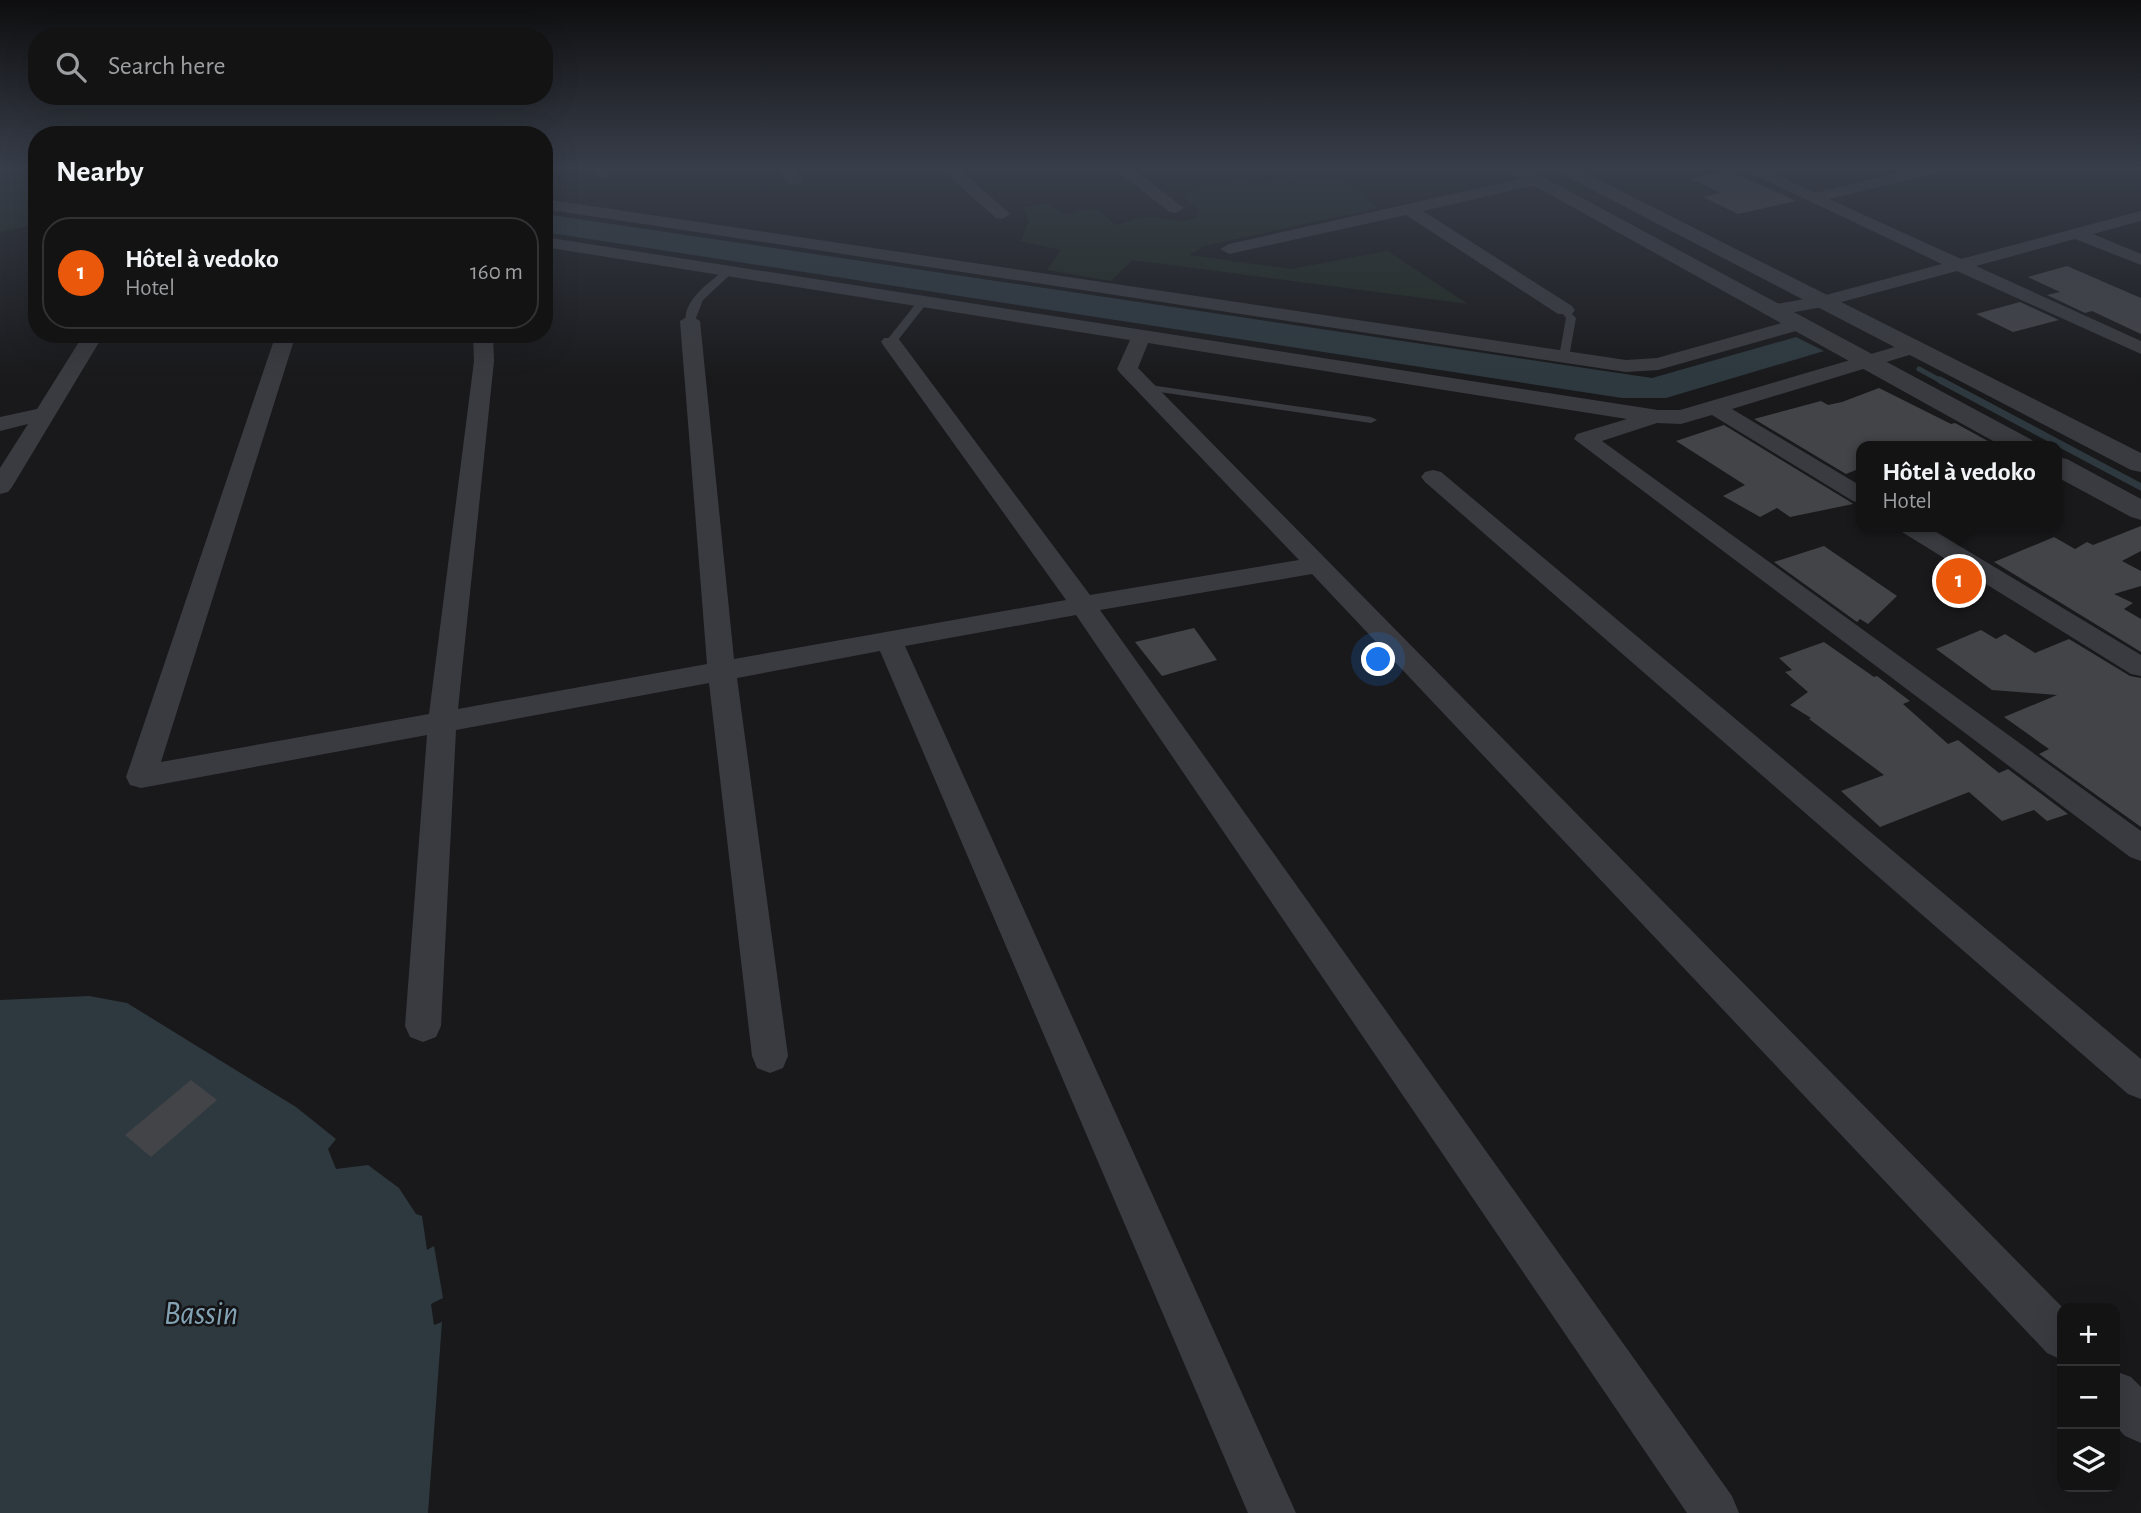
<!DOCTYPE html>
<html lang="en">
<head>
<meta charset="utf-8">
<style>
  body { margin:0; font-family:"Alegreya Sans",sans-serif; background:#1c1c1d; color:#f1f3f6 }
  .controls { position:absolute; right:21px; bottom:21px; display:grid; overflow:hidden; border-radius:14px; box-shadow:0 7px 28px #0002 }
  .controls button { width:63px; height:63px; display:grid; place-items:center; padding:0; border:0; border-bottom:2px solid #323234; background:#131314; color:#f1f3f6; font:35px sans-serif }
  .you { position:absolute; left:1379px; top:660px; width:24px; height:24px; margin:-18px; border:5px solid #fff; border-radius:50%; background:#1a73e8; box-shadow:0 0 0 10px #1a73e833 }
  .badge { display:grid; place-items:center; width:46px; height:46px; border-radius:50%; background:#ea580c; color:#fff; font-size:23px; font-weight:700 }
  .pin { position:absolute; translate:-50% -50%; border:4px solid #fff; box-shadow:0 2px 7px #0006 }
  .popup { position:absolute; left:1856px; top:441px; width:206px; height:91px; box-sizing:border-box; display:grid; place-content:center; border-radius:14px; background:#131314; filter:drop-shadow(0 2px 5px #0005); font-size:23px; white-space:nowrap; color:#9d9ea0 }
  .popup b { font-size:26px; color:#f1f3f6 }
  .popup::after { content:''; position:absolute; left:50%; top:100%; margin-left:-14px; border:14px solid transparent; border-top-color:#131314 }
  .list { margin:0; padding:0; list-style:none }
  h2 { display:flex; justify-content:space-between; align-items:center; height:91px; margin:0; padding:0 28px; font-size:30px }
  h2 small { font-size:23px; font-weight:400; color:#9d9ea0 }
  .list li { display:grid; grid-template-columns:46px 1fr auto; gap:21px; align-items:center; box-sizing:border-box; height:112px; margin:0 14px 14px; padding:0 14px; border:2px solid #323234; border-radius:28px }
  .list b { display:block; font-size:26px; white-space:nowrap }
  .list p { margin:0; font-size:23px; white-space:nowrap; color:#9d9ea0 }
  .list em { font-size:23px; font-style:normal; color:#9d9ea0 }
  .icon { flex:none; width:38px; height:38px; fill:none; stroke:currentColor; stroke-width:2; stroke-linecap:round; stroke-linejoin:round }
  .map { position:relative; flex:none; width:2141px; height:1513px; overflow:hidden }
  .search { position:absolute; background:#131314; box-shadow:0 7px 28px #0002; left:28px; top:28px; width:525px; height:77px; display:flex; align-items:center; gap:18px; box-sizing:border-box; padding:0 24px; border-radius:28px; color:#9d9ea0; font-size:26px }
  .panel { position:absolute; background:#131314; box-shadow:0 7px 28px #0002; left:28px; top:126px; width:525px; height:217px; border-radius:28px }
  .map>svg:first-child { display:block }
</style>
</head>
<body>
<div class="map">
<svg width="2141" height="1513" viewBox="0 0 2141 1513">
  <rect width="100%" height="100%" fill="#19191b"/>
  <g fill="#212921">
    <path d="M0,169h37v55l-37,8z"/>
    <path d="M1295,174l14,8 25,-6 45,32 -175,38 -15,9 102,14 96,-18 81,53 -336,-44 -21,21 -64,-11 14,-20 -40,-9 8,-20 -7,-13 26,-5 18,12 29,-7 21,17c11,-3 24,-8 35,-8 17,1 29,8 46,0l2,-8 -19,-14 62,-16 13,6z"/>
  </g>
  <g fill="#2e393f">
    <path d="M544,214l1108,164 144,-41 28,14 -158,47h-44l-1078,-166z"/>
    <path d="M89,996l38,7 169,104 40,32 -8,10 8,20 32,-4 31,23 17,26 6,2 5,34 7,-4 9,52 -12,6 3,21 8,-3 -14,191h-428v-513z"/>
  </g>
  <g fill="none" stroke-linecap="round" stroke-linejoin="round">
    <path stroke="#2e393f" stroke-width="5" d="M1919,369l24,13"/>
    <path stroke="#2e393f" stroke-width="7" d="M1940,380l201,107"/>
  </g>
  <g fill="#434448">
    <path d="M1728,170l68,31 -58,13 -35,-17 18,-4 -30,-14z"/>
    <path d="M2067,266l74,32v36l-49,-23 -7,2 -38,-18 13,-3 -32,-15z"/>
    <path d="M2020,302l39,18 -46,12 -37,-18z"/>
    <path d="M1879,388l72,36 4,-1 42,23h-136v22l-15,6 -92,-55 67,-18 7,4 14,-3z"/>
    <path d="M1724,425l128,78 1,1 -63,13 -13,-9 -17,9 -37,-21 22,-11 -69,-44z"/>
    <path d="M2141,526v25l-19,10 19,10v15l-27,8 19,9 -9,6 17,10v33l-147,-90 60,-25 21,12 12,-7 6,3z"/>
    <path d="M1824,546l73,50 -29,28 -8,-5 -3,3 -83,-60z"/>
    <path d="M1194,628l23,32 -55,16 -27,-34z"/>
    <path d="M1981,630l15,9 9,-5 30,19 34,-14 61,37 11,2v149l-102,-73 10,-5 -45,-32 53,-22 -65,-5 -56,-41z"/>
    <path d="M1824,642l50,35 3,-1 33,25 -7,3 45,40 10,-4 41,33 9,-4 60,45 -21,7 -13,-11 -32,11 -33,-29 -89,35 -39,-36 43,-16 -75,-56 2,-1 -21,-13 18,-13 -23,-20 7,-2 -13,-12z"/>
    <path d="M191,1080l26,20 -66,57 -26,-22z"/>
  </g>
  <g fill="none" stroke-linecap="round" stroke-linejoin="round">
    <g fill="#3a3b40" fill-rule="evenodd">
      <path d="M726,269l8,2 -31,29 -9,23h-8c-4,-23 24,-41 40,-54z"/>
      <path d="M918,301l9,2 -32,41h-8v-4z"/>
      <path d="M1565,307l11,11 -7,39 -5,3 -5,-3 7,-39 -6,-8z"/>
      <path d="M1143,384l228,33 6,3 -6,3 -232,-34v-4z"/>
    </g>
    <g fill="#3a3b40" fill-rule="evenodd">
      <path d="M592,169h16l3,5 -8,5 -6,-2z"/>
      <path d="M776,169h17l10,12 -2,3h-12z"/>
      <path d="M941,169h18l51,45 -8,5 -6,-1z"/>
      <path d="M1114,169h19l51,39 -8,5 -6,-1z"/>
      <path d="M1742,169h22l51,24 100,-24h30l-2,3 -114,27 132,60 180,-48v10l-48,13 48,20v11l-66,-26 -99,27 165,75v13l-184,-83 -134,36 -51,9 -7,-2 -3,-4 3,-4 57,-10 120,-32z"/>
      <path d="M1534,176l8,5 -2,3 -117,27 149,95 3,4 -3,4h-14l-152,-99 -177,39 -9,-5 9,-5z"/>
      <path d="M544,199l1082,161 31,-2 139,-39 10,6 -3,4 -145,41 -32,2 -1082,-163z"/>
      <path d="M544,237l1114,173h22l225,-66h14l3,4 -3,4 -187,57 129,77v17l-8,-2 -141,-86 -31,9 -24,-1 -55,18 539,390v30l-11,-4 -556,-418 3,-5 50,-15 -479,-76 -10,25 925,940 -1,52 -15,-7 -735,-779 -212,36 632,886 7,17h-52l-611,-898 -171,31 391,867h-48l-368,-862 -143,27 51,378 -5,12 -13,5 -13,-5 -5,-12 -43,-373 -253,47 -15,296 -5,11 -13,5 -13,-5 -5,-11 22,-291 -286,53 -11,-3 -4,-8 150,-443h20l-135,428 268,-48 45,-353 -1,-27h20l1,27 -36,348 249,-45 -27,-343 10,-6 10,6 34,338 332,-59 -185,-258 3,-4h14l192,257 209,-35 -179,-187 -3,-4 13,-29 -586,-93z"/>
      <path d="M84,334h20l-92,153 -4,5 -8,2v-26l28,-44 -28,7v-14l37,-8z"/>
      <path d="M1433,470l8,2 700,587v40l-13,-5 -703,-612 -4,-5 4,-5z"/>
      <path d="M1899,527h29l213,128v21l-10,-2 -229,-142z"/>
      <path d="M2115,1371l16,6 10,10v56l-16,-7 -10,-11z"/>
    </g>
    <g fill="#3a3b40" fill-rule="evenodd">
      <path d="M1504,169h24l504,271 4,6h-34z"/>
      <path d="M1552,169h25l564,284v19l-10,-2z"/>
      <path d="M2057,457l10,2 74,40v21l-10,-3 -74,-40z"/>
    </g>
  </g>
  <linearGradient id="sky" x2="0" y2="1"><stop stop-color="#0e0e0f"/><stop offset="0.44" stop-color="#383e4a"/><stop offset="1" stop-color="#383e4a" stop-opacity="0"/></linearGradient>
  <rect width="2141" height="381" fill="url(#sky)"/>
  <g text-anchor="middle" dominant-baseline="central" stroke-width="5" stroke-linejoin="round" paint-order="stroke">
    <g font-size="33" font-style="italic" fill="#83a3b5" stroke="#141416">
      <text x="201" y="1314">Bassin</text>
    </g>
  </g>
</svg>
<div class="controls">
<button>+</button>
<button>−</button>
<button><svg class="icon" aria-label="layers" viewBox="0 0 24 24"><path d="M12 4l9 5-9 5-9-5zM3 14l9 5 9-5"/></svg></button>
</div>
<div class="you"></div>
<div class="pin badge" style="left:1959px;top:581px">1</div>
<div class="popup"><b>Hôtel à vedoko</b>Hotel</div>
<div class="search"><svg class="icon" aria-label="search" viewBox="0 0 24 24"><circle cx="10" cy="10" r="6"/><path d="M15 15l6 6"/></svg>Search here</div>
<section class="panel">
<h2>Nearby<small></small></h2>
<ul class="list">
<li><span class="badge">1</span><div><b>Hôtel à vedoko</b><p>Hotel</p></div><em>160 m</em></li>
</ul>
</section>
</div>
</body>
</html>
